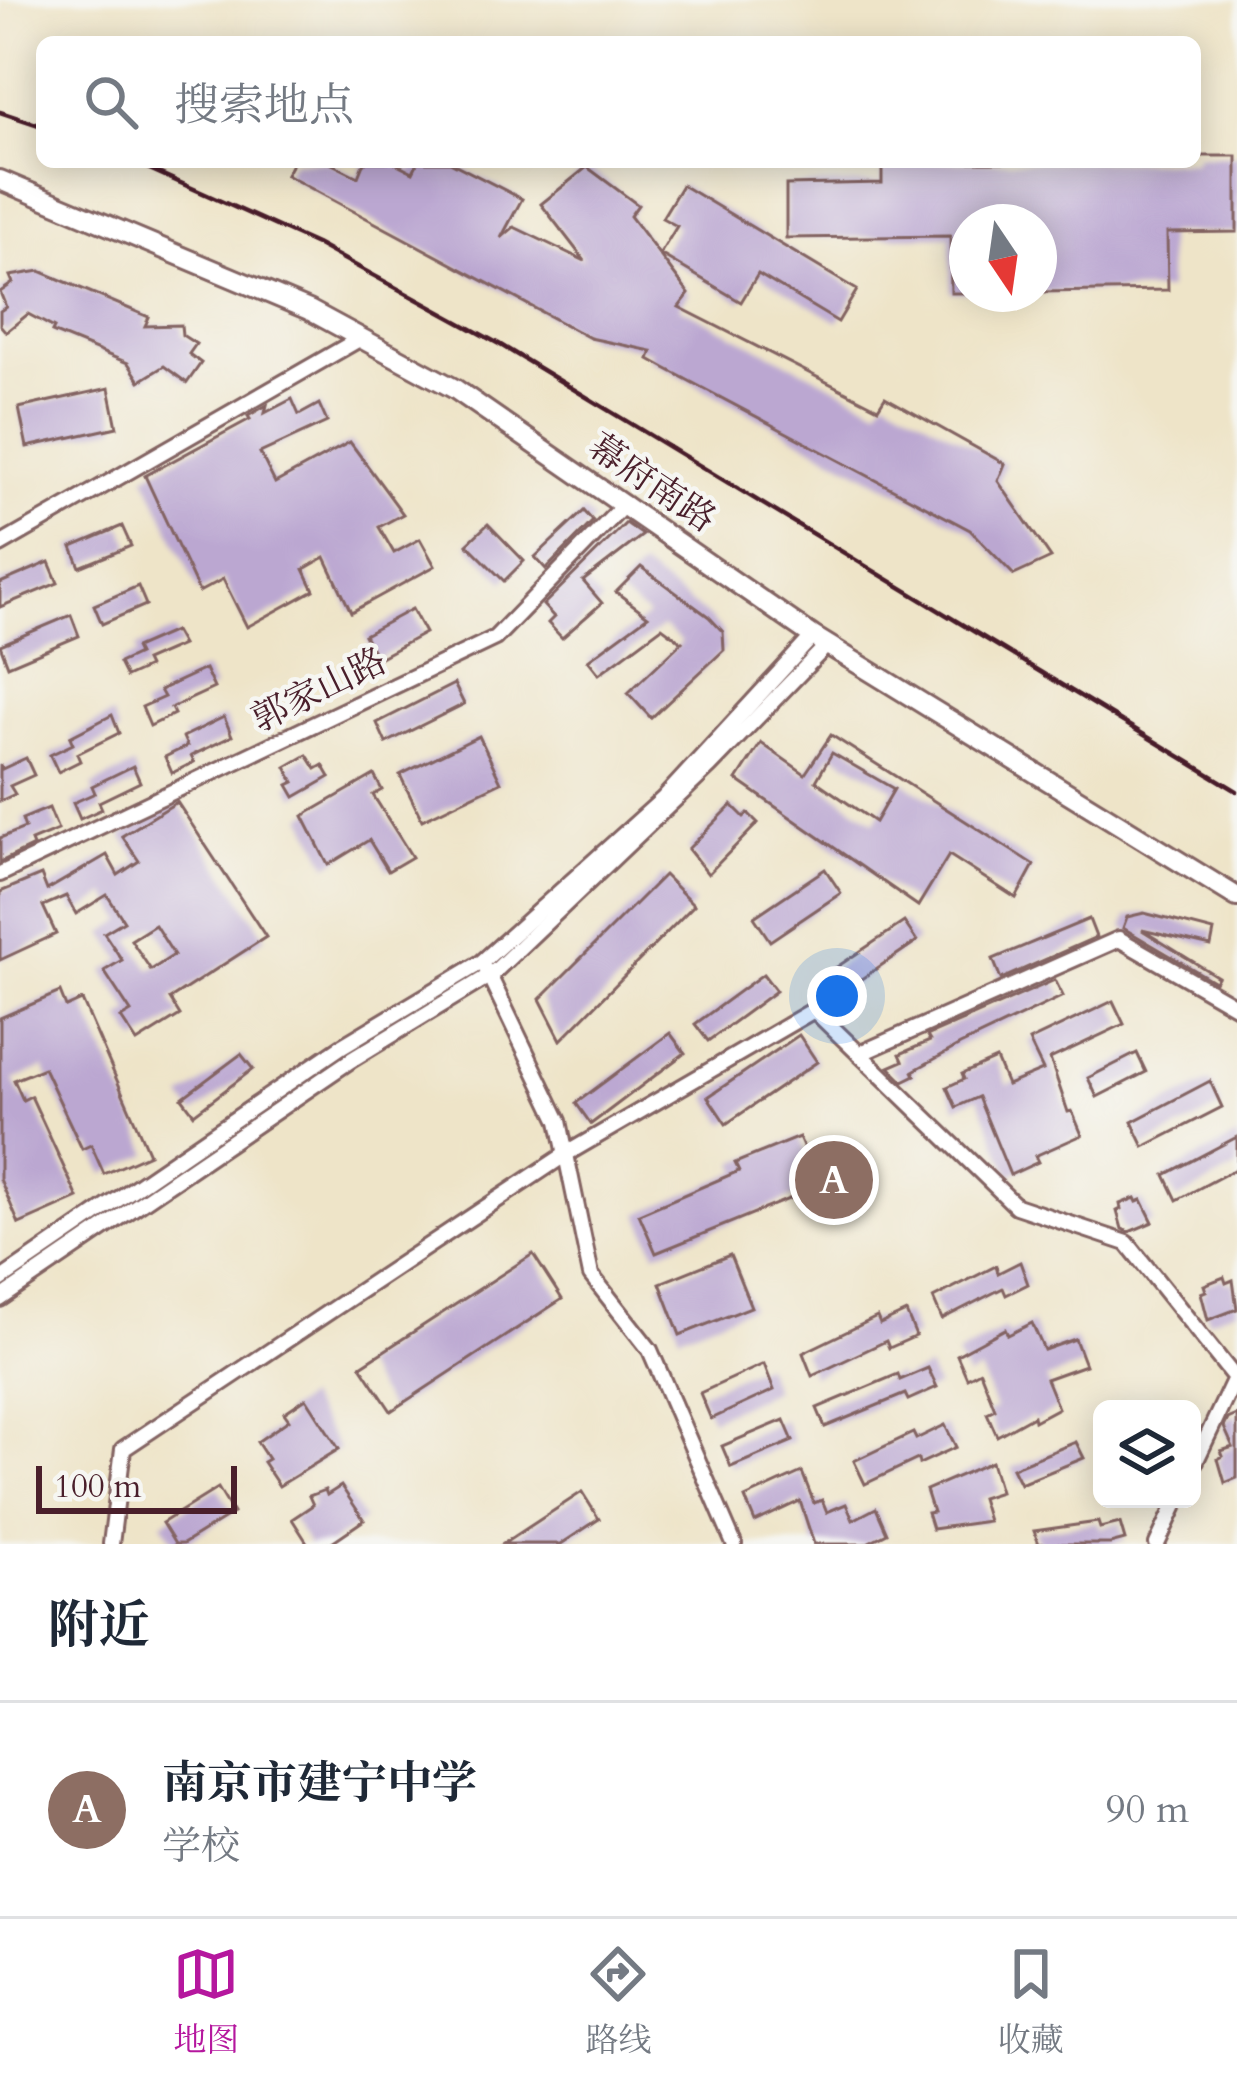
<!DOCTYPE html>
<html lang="zh">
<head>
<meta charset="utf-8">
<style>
  body { margin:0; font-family:Cardo,"Noto Serif SC",serif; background:#f6f6f7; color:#1f2937 }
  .controls { position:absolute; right:36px; bottom:36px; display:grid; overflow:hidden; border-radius:18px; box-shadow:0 6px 30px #0003 }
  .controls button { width:108px; height:108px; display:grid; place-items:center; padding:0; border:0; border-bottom:3px solid #e0e1e3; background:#fff; color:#1f2937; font:60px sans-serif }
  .compass { position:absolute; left:949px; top:204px; width:108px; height:108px; border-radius:50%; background:#fff; box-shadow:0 6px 30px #0003; rotate:167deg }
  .scale { position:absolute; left:36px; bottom:30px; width:201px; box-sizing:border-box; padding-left:12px; border:6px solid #4a1f2b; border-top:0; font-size:33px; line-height:42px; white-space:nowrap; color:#4a1f2b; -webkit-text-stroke:9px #f6f6f2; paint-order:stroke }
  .you { position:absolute; left:837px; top:996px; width:42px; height:42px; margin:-30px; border:9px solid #fff; border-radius:50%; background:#1a73e8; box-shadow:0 0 0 18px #1a73e833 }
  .badge { display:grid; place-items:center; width:78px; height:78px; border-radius:50%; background:#b5179e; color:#fff; font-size:39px; font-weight:700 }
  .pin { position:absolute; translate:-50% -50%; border:6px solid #fff; box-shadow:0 3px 12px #0006 }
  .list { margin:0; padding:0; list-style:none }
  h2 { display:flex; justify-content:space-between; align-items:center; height:156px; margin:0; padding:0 48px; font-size:51px }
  h2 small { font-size:39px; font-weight:400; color:#747a83 }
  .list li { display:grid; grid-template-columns:78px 1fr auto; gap:36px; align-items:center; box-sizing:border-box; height:216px; padding:0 48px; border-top:3px solid #e0e1e3 }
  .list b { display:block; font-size:45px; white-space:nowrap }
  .list p { margin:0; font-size:39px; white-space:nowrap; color:#747a83 }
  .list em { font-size:39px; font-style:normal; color:#747a83 }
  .icon { flex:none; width:66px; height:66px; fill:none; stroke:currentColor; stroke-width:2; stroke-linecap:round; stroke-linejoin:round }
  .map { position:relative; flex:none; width:1237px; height:1544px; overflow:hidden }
  .search { position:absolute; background:#fff; box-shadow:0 6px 30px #0003; left:36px; right:36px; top:36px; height:132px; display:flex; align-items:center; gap:30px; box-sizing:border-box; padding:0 42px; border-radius:18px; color:#747a83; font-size:45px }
  .sheet { height:372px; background:#fff }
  nav { display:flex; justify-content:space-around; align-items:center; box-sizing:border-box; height:168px; border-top:3px solid #e0e1e3; background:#fff; font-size:33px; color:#747a83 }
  nav a { display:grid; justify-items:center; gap:6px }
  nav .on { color:#b5179e }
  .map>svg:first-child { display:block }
</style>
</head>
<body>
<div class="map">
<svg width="1237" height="1544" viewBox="0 0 1237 1544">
  <rect width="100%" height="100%" fill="#f6f6f2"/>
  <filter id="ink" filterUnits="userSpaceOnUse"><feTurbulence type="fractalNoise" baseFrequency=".00833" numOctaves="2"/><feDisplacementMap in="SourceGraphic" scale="24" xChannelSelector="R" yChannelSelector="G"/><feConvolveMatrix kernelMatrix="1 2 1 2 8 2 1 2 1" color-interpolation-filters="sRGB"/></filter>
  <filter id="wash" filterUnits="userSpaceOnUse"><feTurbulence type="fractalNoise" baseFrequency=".004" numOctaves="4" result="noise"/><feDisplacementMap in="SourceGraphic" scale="48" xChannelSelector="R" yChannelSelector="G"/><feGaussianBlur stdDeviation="2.7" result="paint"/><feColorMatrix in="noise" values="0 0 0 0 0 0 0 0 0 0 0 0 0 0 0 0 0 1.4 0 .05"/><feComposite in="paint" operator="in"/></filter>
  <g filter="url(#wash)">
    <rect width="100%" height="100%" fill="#eee4c8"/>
    <g id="blocks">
      <g fill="#bba7d1" fill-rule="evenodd">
        <path d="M1195,156h42v76l-70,1 1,57 -129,2v-70h-72v71h-16l-1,-57 -164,2v-53l96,-2v-21h313z"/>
        <path d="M293,162h35l30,15 6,-15h29l20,10 5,-10h32l72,37 -21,39 13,-11 71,34 -44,-57 46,-37 51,38 -8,11 59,78 -10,13 199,101 7,-11 120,67 -7,17 53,77 -37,17 -44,-45 -305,-162 -16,-9 3,-8 -62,-13 -304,-163z"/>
        <path d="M682,185l175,105 -19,32 -80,-48 -17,28 -81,-48 17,-28 -15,-8z"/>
        <path d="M40,271l109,46 -4,9 36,-1 1,10 14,9 -7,10 12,9 -14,20 -23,-17 -24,15 -12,-18 -76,-31 2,-4 -26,-14 -22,18 -6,-7v-14l6,-4 -6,-15 13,-9 -3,-7z"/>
        <path d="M109,388l8,39 -90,20 -8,-39z"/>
        <path d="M292,399l7,16 20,-11 8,18 -67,31 15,30 75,-41 53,72 -24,13 15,26 26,-14 15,27 -84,46 -26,-55 -21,12 10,21 -67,37 -24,-48 -24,13 -54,-116 105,-57 -2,-3 19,-11 -2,8z"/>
        <path d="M584,511l9,10 -47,48 -11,-12z"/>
        <path d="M626,523l17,12 -60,46 19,22 -40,35 -14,-15 6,-6 -11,-12z"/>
        <path d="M488,524l36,37 -20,20 -37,-37z"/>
        <path d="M122,526l9,20 -51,21 -8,-20z"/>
        <path d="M49,562l9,21 -58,24v-24z"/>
        <path d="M641,567l68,50 14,15 1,18 -73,68 -23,-25 54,-51 -20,-15 -63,47 -11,-14 60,-44 -32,-24z"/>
        <path d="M138,586l8,19 -44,19 -8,-19z"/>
        <path d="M412,609l13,24 -48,26 -13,-24z"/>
        <path d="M71,615l8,21 -71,30 -8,-21z"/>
        <path d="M174,631l8,14 -37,16 3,6 -22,10 -7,-14 19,-9 -3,-6z"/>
        <path d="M205,669l9,19 -43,20 3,6 -24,12 -8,-19 22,-10 -4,-7z"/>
        <path d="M454,684l10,20 -78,39 -9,-20z"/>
        <path d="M112,715l7,18 -42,21 3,7 -22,11 -8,-17 23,-11 -3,-7z"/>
        <path d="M224,717l8,19 -41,20 3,6 -22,11 -7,-16 22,-11 -4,-9z"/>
        <path d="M831,735l203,130 -18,33 -67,-43 -31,51 -181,-126 24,-37 44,31zM832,753l62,36 -19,33 -59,-41z"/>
        <path d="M479,736l22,46 -79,38 -22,-45z"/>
        <path d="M307,755l9,14 7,-4 7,12 -35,20 -7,-12 6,-3 -8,-15z"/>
        <path d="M26,758l8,17 -24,11 5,8 -15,7v-36l2,4z"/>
        <path d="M133,766l7,16 -41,20 3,7 -22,10 -7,-16 22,-10 -3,-7z"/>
        <path d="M374,775l8,15 -9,5 39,62 -24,14 -19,-31 -41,25 -25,-49z"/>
        <path d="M177,802l89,135 -96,62 10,16 -43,27 -16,-24 10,-6 -27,-41 18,-11 -18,-27 20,-12 -17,-26 -31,19 -10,-18 -23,10 13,28 -56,26v-68l41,-17 6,15 60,-35 11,20 21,-14 -17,-25zM155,925l19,30 -23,15 -20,-30z"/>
        <path d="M732,805l12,12 4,-4 10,10 -50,51 -20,-25z"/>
        <path d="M49,808l9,22 -27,11 2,5 -33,16v-24l25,-10 -3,-9z"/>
        <path d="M825,869l16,24 -71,48 -16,-24z"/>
        <path d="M664,875l30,30 -133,135 -21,-41z"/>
        <path d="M1144,913l70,18 -3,15 -69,-16 76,47 -3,5 -92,-54 4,-11z"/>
        <path d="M1089,919l7,18 -95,42 -8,-20z"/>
        <path d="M904,922l13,19 -91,62 -13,-20z"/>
        <path d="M763,974l13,17 -68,50 -13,-17z"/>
        <path d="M1055,980l8,16 -103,49 -47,26 2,4 -12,6 -14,-14 14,-6 -3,-7 30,-13 -3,-5z"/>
        <path d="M60,992l6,15 16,-7 67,154 -45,20 -13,-29 -9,4 -38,-81 -30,12 9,20 8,-4 47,102 -59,26 -19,-45v-161z"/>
        <path d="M1113,1001l11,23 -74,35 18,53 4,-1 10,24 -47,21 3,6 -28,13 -32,-78 -22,10 -9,-20 17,-8 -2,-5 34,-15 11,26 36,-15 -14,-29z"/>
        <path d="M670,1033l15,20 -94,71 -15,-21z"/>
        <path d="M799,1035l18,27 -91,62 -18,-27z"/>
        <path d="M1137,1053l9,19 -49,25 -9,-19z"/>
        <path d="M241,1054l12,15 -59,45 -12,-16z"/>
        <path d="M1210,1081l12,26 -78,40 -12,-25z"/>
        <path d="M799,1137l22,49 -165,67 -17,-39 100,-43 -4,-8z"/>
        <path d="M1237,1137v31l-60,32 -12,-25z"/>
        <path d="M1135,1198l2,4 5,-2 11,22 -24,10 -7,-3 -5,-18 4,-2 -1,-5z"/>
        <path d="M533,1254l29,45 -171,112 -30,-45z"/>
        <path d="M730,1255l21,52 -71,28 -20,-52z"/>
        <path d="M1020,1262l8,22 -22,11 -3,-7 -61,31 -9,-21 63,-32 2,7z"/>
        <path d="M1224,1277l2,6 7,-3 4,29 -29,11 -7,-27 5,-2 -2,-6z"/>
        <path d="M906,1312l10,24 -27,12 -3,-7 -74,35 -9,-23 74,-36 3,7z"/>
        <path d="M1032,1323l12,27 31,-11 10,26 -39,14 12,29 -24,13 -1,-5 -36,20 -10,-23 8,-4 -15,-38 -13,7 -10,-23 48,-26 3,6z"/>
        <path d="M764,1364l10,26 -63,29 -11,-26z"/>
        <path d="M928,1368l9,19 -29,13 -3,-6 -80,33 -8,-19 81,-34 2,6z"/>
        <path d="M306,1398l33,51 -60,37 -16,-24 5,-3 -11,-17 32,-22 -5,-7z"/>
        <path d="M1237,1415v63l-12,5 -7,-24 5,-3 -2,-5 12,-4 -9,-20 4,-8z"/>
        <path d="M784,1420l9,21 -62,26 -9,-21z"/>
        <path d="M945,1425l11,22 -37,17 -1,-5 -53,25 -11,-23 59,-28 3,6z"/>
        <path d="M1076,1442l8,16 -64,26 -8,-16z"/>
        <path d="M991,1462l9,30 -19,6 7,23 -56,8 -5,-16 6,-1 -7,-22z"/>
        <path d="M802,1472l12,31 8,-3 5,12 19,-8 7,16 23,-12 11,25 -22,11h-51l-14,-43 -45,21 -10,-24z"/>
        <path d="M341,1486l23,34 -35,24h-21l-16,-25 21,-14 -4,-9 16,-6 2,5z"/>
        <path d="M218,1488l15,25 -50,31h-8l-13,-21z"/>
        <path d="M582,1492l17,27 -38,25h-58z"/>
        <path d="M1098,1522l2,6 20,-5 5,17 -15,4h-71l-5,-13z"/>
      </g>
    </g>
  </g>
  <g filter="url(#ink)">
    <use href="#blocks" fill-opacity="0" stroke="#836462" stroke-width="3"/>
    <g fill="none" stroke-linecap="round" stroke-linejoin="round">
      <g stroke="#836462" stroke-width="20">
        <g id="street">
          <path d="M0,545l361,-207"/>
          <path d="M0,874l495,-236 130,-134"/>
          <path d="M487,971l72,150 32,154 59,75 84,194"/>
          <path d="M859,1054l260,-115 118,68"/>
          <path d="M0,1280l342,-234 140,-84 181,-163 150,-163"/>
          <path d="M0,1299l351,-239 141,-86 218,-208 118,-122"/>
          <path d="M111,1544l12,-95 443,-295 248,-144 202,196 111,37 108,135 -43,91"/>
          <path d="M1157,1544l21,-45"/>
        </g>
      </g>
      <g stroke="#836462" stroke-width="24">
        <path id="secondary" d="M0,180l309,130 146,79 358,247 424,261"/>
      </g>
      <use href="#street" stroke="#fff" stroke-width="14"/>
      <use href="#secondary" stroke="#fff" stroke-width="18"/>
      <g stroke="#4a1f2b" stroke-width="4.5">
        <path d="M0,112l42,14"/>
        <path d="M134,162l182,82 183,100 738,447"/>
      </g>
    </g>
  </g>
  <g text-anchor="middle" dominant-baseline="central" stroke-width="9" stroke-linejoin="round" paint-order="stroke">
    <g font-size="36" fill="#4a1f2b" stroke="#f6f6f2">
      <text transform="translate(652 483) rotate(34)">幕府南路</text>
      <text transform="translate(319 690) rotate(-26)">郭家山路</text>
    </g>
  </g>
</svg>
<div class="controls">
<button><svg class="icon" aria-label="layers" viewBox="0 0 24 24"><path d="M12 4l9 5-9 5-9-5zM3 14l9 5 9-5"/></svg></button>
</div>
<svg class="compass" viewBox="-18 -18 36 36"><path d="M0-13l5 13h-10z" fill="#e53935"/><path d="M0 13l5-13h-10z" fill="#747a83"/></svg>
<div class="scale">100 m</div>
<div class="you"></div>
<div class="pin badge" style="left:834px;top:1180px;background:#8d6e63">A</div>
<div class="search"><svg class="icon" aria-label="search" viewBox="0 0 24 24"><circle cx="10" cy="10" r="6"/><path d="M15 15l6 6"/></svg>搜索地点</div>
</div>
<section class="sheet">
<h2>附近<small></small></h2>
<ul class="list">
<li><span class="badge" style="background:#8d6e63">A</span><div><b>南京市建宁中学</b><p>学校</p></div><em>90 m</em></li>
</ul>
</section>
<nav>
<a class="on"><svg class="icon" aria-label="map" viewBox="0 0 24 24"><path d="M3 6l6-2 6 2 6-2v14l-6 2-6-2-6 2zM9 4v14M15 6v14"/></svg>地图</a>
<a><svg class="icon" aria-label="directions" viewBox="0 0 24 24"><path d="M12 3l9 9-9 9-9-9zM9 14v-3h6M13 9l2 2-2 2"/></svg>路线</a>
<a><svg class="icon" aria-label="saved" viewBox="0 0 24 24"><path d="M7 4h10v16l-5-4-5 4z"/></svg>收藏</a>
</nav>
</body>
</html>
